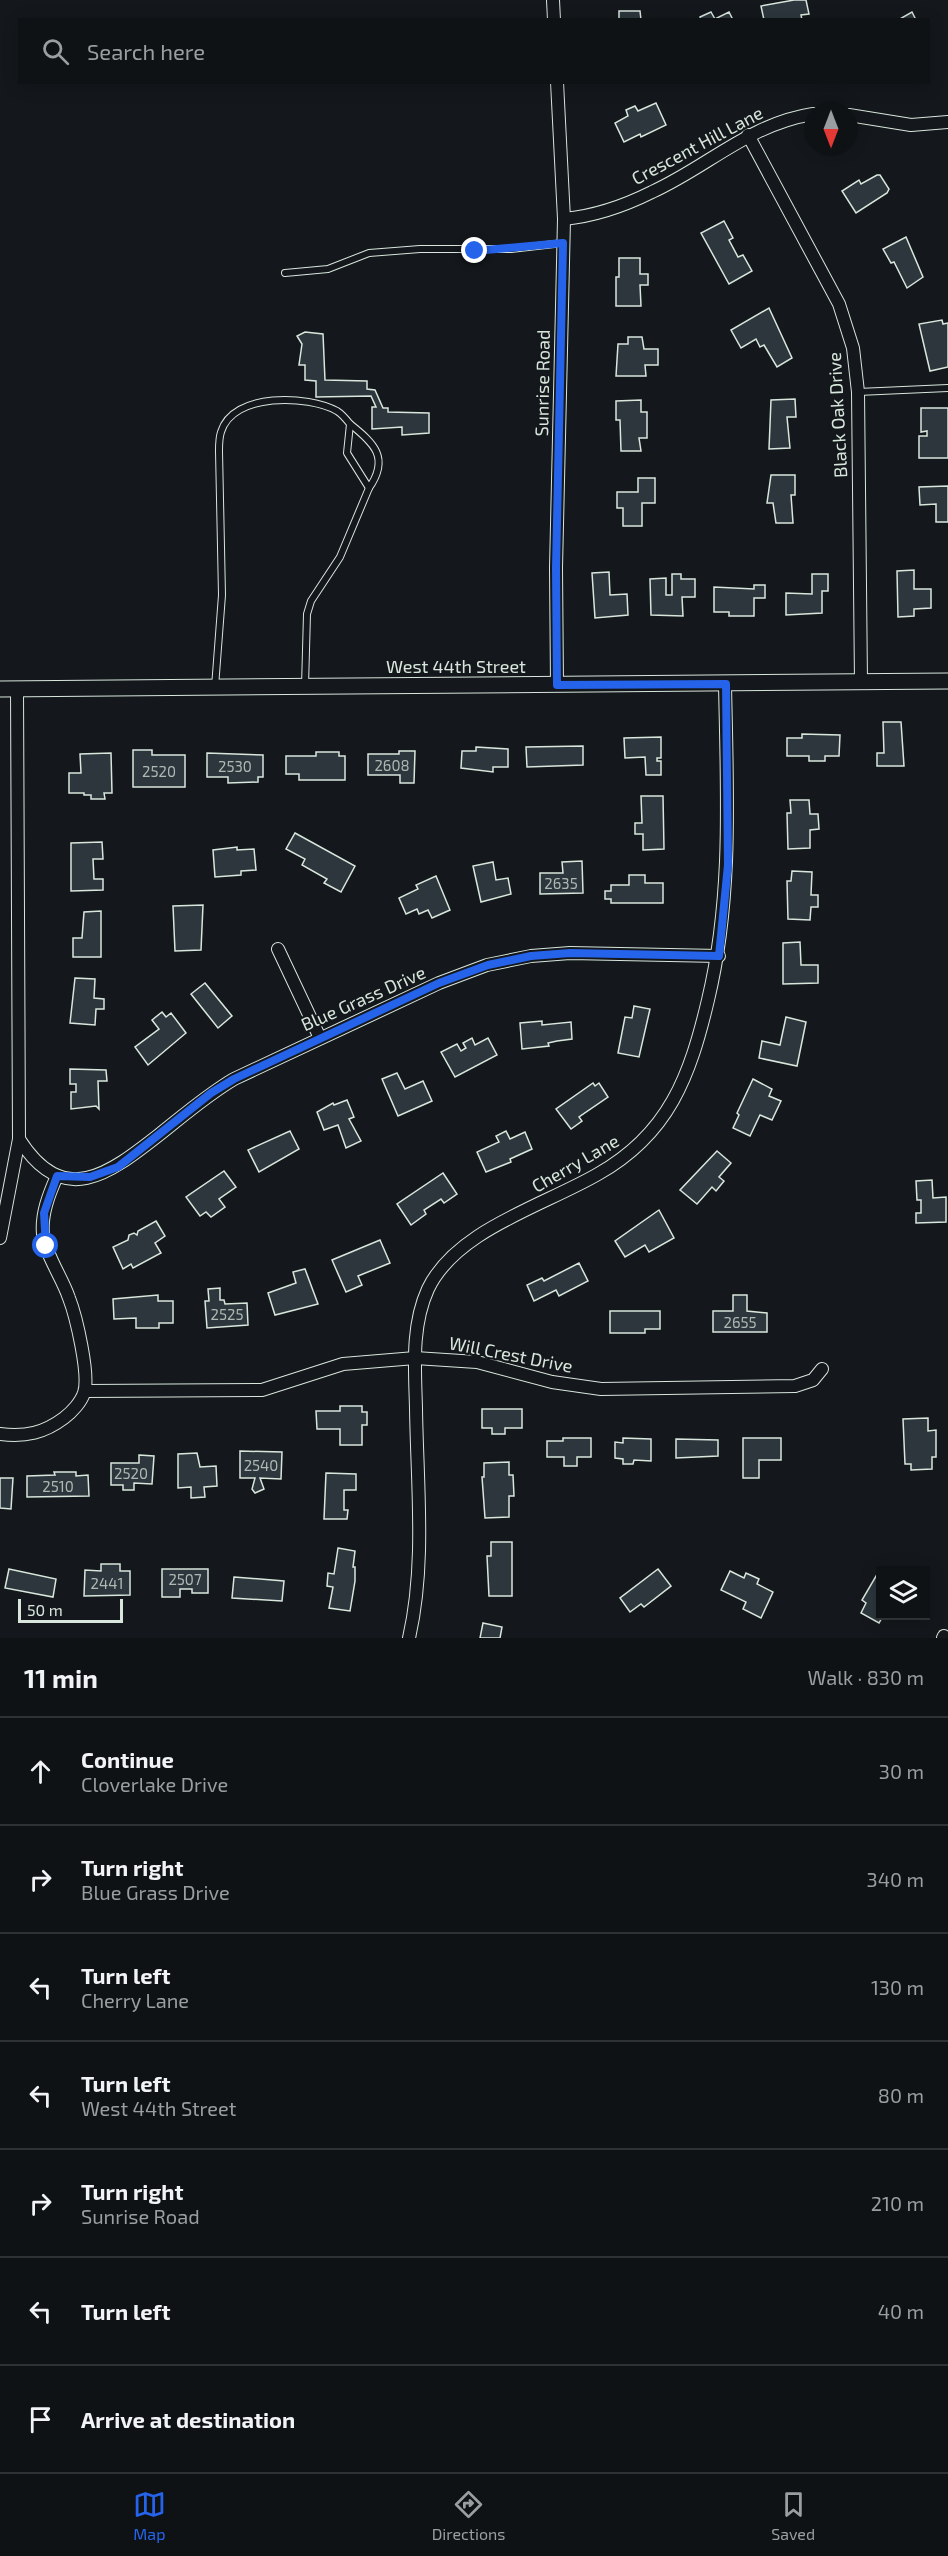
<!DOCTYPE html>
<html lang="en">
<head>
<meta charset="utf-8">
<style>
  body { margin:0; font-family:"Exo 2",sans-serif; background:#181b1e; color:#f1f3f6 }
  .controls { position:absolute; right:18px; bottom:18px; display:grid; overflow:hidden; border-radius:0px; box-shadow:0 3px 15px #0003 }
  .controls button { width:54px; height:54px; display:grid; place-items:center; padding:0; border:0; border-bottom:2px solid #2f3234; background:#0f1215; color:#f1f3f6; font:30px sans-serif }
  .compass { position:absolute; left:804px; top:102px; width:54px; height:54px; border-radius:50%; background:#0f1215; box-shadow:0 3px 15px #0003; rotate:180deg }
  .scale { position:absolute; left:18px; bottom:15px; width:105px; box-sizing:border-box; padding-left:6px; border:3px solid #d8e6dc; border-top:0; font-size:16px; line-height:21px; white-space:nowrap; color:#d8e6dc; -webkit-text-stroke:4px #14181c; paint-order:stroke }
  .stop { position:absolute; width:18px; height:18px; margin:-14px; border:4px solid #2563eb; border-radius:50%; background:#fff }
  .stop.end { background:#2563eb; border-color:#fff; box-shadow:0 2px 6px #0008 }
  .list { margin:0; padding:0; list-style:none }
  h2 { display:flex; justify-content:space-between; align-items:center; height:78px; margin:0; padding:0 24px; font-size:26px }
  h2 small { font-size:20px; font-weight:400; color:#9b9ea0 }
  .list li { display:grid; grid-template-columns:39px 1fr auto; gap:18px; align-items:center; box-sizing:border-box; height:108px; padding:0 24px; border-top:2px solid #2f3234 }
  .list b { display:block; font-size:22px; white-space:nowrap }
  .list p { margin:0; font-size:20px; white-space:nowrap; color:#9b9ea0 }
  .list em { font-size:20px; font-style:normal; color:#9b9ea0 }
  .icon { flex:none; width:33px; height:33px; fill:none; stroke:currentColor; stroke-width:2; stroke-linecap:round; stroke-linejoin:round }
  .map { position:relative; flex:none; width:948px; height:1638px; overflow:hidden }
  .search { position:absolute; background:#0f1215; box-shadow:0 3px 15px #0003; left:18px; right:18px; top:18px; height:66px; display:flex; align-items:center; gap:15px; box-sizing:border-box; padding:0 21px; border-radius:0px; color:#9b9ea0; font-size:22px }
  .sheet { height:834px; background:#0f1215 }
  nav { display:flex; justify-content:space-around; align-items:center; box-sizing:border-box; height:84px; border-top:2px solid #2f3234; background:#0f1215; font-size:16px; color:#9b9ea0 }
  nav a { display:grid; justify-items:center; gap:3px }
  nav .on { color:#2563eb }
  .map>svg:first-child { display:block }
</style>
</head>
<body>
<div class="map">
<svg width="948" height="1638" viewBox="0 0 948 1638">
  <rect width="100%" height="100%" fill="#14181c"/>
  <g fill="#2c363c" stroke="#d8e6dc" stroke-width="1.5">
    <path d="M794,0h12l3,14 -8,1 1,5h-38l-3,-14z"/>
    <path d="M619,11h21l1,9h-22z"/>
    <path d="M711,12l4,7 14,-7 4,8h-32l-1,-3z"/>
    <path d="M912,12l4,8h-18z"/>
    <path d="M656,103l10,22 -25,12 -1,-3 -16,8 -9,-19 13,-7 -2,-6 9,-4 3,5z"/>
    <path d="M877,175h3l9,14 -2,4 -31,20 -14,-22 17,-11 2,4z"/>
    <path d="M724,221l9,17 -4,2 9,17 5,-2 9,16 -23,13 -28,-51z"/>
    <path d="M906,237l17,40 -16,11 -13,-26 -3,1 -8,-14z"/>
    <path d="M619,258h21v16h8v11h-8l1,21h-25v-29h3z"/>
    <path d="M769,308l23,50 -15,9 -13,-22 -4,2 -4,-8 -15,9 -10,-18z"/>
    <path d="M942,320l1,4 5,-1v44l-18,4 -11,-47z"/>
    <path d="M305,332l18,2 2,46 42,1v8l8,1 8,18h5v4l41,1v20l-27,2v-8l-30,2v-22h4l-5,-11 -55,1v-16l-11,-1v-15h-6l3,-21 -5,-8z"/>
    <path d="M628,337h14l2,12h14v16h-13l1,11h-30l2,-32h10z"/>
    <path d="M795,399l1,18h-9l3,31 -21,1 2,-49z"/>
    <path d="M641,400v12h6v26h-8l2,13h-20l-1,-31h-4v-19z"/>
    <path d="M921,408h27v50h-29v-22h8v-5l-6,1z"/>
    <path d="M771,475h24v20h-4l2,28h-17l-3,-20h-6z"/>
    <path d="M638,478h17v25h-13v23h-19v-18h-6v-16h21z"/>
    <path d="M948,486v36h-12v-18l-16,1 -1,-18z"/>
    <path d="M914,570v19h17v19l-17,1v7l-16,1 -1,-46z"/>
    <path d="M609,572l1,23 17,-1 1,21 -33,3 -3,-45z"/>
    <path d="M672,574h9v5h14v18h-13l1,19 -32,-1 -1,-36 16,-1v17h6z"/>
    <path d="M812,574h16v17h-6v22l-36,2v-22l26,1z"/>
    <path d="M754,585h11v13h-11v18h-25v-4h-15v-25l40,2z"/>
    <path d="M883,722h18l3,44h-27v-13h7z"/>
    <path d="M802,734l38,1 -1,21h-14v5h-16v-5h-22v-18h15z"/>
    <path d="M661,737v21h-4v3h4v14h-15l-1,-18 -20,1 -1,-20z"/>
    <path d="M583,746v19l-56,2 -1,-20z"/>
    <path d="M476,747l32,2v18h-15v5l-32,-4 1,-17h14z"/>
    <path d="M133,750h19v5h33v32h-52z"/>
    <path d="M399,751h16l-1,32h-14v-8h-32v-21h31z"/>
    <path d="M316,752h23v4h6v24h-46v-6h-13v-18h30z"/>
    <path d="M111,753l1,40h-8l1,6h-14v-4h-7v-2h-15v-20h12l-1,-19z"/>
    <path d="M207,753l56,2v22h-5v5l-30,1v-6h-21z"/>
    <path d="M641,796h22l1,53 -21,1v-16h-8v-11h7z"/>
    <path d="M790,800h19l1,14h8l1,15 -9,1v18l-22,1 -1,-36h4z"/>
    <path d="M295,833l60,33 -14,26 -17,-9 3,-4 -25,-14 3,-6 -19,-10z"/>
    <path d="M102,842l1,17h-10l1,20h9v11l-32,1v-48z"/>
    <path d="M237,847v3l17,-1 2,21 -15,1v4l-26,2 -2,-27z"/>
    <path d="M582,861l1,32 -43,1v-21h23l-1,-11z"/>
    <path d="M493,862l3,18 12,-2 3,16 -30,8 -8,-36z"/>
    <path d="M792,871l20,1 -1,23h7v12h-7l-1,13 -22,-1 -1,-38h4z"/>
    <path d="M629,875h16v8h18v20h-52v-4h-6v-8h6v-6h18z"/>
    <path d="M436,876l14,34 -18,8 -4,-8 -9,4 -2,-5 -11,5 -7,-16 19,-9 -2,-4z"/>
    <path d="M203,905l-2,45 -26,1 -2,-45z"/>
    <path d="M101,911v46h-28v-19h9l2,-26z"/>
    <path d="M800,942l1,23h17v18l-35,1v-41z"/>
    <path d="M75,978l20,1 -1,19 10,1v10h-8l-1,16 -25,-2z"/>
    <path d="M205,983l27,33 -14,12 -27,-34z"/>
    <path d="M634,1006l16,3 -11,48 -21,-4 7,-36 7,1z"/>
    <path d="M162,1012l4,5 5,-4 15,20 -38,32 -13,-18 24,-18 -7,-9z"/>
    <path d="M786,1017l20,5 -9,44 -38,-8 3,-17 18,4z"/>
    <path d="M542,1021v4l29,-3 1,17 -15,2 -9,2 1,3 -27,3 -2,-26z"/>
    <path d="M472,1038l3,7 13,-7 9,17 -42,22 -14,-25 16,-8 4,7 5,-3 -3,-5z"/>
    <path d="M70,1069l36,1 1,11h-9l1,28 -3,-3 -25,3v-17h5v-8h-6z"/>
    <path d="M397,1073l8,16 18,-8 9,20 -34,15 -16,-37z"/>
    <path d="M753,1079l19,10 -3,7 12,5 -9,19 -12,-5 -10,21 -17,-8 6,-13 -2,-2z"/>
    <path d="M593,1083l2,3 4,-3 9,14 -29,20 3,4 -11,8 -15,-20z"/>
    <path d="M347,1100l7,17 -5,2 12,22 -15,7 -8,-23 -14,5 -7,-18 16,-9 1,2z"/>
    <path d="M290,1131l9,18 -40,23 -11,-22z"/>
    <path d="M506,1131l4,8 15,-7 7,17 -22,10 1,3 -25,10 -9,-20 22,-10 -3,-6z"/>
    <path d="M717,1151l14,12 -12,14 5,4 -8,10 -4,-4 -15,17 -17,-14z"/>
    <path d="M224,1171l12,16 -17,12 6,8 -14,10 -5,-5 -6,4 -14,-19z"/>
    <path d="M443,1173l14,21 -13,9 -3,-4 -17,11 2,4 -15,11 -14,-21z"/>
    <path d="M932,1180l1,18 13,-1v25l-30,1v-10h5v-13h-4l-1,-19z"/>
    <path d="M659,1210l15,28 -25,14 -4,-7 -20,12 -10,-16z"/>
    <path d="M156,1221l9,15 -10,7 6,10 -28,15 -2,-4 -8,5 -10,-22 15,-7 1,-5 5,-2 3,2 1,-4z"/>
    <path d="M380,1240l10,23 -32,13 4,9 -16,7 -14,-32z"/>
    <path d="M579,1263l9,18 -29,15 -3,-6 -22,11 -7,-16 15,-7 2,3z"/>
    <path d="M305,1269l13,35 -43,11 -7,-22 28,-10 -3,-11z"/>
    <path d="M220,1288v12h4l1,4 22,-1 1,22 -41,3 -2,-27h4l-1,-12z"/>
    <path d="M158,1295v6h15v22h-14v5h-23v-10l-22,1 -1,-20z"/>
    <path d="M733,1295h14v16l20,2v19h-54v-21h20z"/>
    <path d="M610,1311h50v18h-15v4h-35z"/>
    <path d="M340,1406h22v6h5v13h-5v20h-22v-16h-23l-1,-18h24z"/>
    <path d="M482,1409h40v19h-17v6h-13v-6h-10z"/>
    <path d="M928,1418v13l8,-1v27h-4v12l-21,1v-6h-6l-2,-45z"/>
    <path d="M563,1438h28v19h-14v9h-13v-9h-17v-16h16z"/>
    <path d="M623,1438l28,1v22l-17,-1 -1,4h-10v-5l-8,-1v-16l8,1z"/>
    <path d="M743,1438h38v22h-22v18h-16z"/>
    <path d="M676,1439l42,1v16l-42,2z"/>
    <path d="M240,1451l42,1 -1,27 -21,-1 4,11 -9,4 -3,-4 3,-11h-15z"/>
    <path d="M197,1453l3,14 16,-1 1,20 -13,1 1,10 -14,1v-11l-13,1v-34z"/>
    <path d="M139,1455l15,1 -2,28 -18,-1v7h-11v-5h-12v-22h28z"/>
    <path d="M509,1462v13h4l1,21h-5v21l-24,1 -3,-41h2v-14z"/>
    <path d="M54,1472h22v4l12,-1 1,21 -62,1v-21l28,-1z"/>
    <path d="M326,1473l30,1v16h-12v20h4l-1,9h-23z"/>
    <path d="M0,1478h13l-2,31 -11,-1z"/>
    <path d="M491,1542h21v54h-23l-2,-40h4z"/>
    <path d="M338,1548l17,3 -2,16h2v14l-5,30 -21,-3 4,-21 -6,-1 1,-13 6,1z"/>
    <path d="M101,1564h19v7h10v24l-46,1 1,-26 16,1z"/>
    <path d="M9,1569l47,10 -3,18 -48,-9z"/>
    <path d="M162,1569h46v24h-16v-4h-12v8h-18z"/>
    <path d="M658,1569l13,17 -27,21 -3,-3 -11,8 -10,-14z"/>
    <path d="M730,1571l14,7 2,-5 13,6 -2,5 16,8 -12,26 -18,-9 3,-7 -25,-12z"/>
    <path d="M879,1571l1,45h3l-4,7 -18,-10 5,-10 -4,-3z"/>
    <path d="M234,1577l50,4 -2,20 -50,-3z"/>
    <path d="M483,1623l19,4 -2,11h-20z"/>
  </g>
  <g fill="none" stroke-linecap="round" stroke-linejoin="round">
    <g stroke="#d8e6dc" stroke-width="8">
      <g id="service">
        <path d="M285,273l43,-4 41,-16 51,-4h91l52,-6"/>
        <path d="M858,392l90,-4"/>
        <path d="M350,424c24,19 40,34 19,64"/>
        <path d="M215,687l7,-92 -3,-144c0,-6 0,-13 2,-19 12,-40 87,-37 116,-21 5,3 9,8 13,13l-3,29 22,35 -29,69 -29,44 -4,13 -2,72"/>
      </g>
    </g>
    <g stroke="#d8e6dc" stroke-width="14">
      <g id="minor">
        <path d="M553,0l1,20"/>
        <path d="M557,82l7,137 -8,349 1,117"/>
        <path d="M849,115l62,10 37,-3"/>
        <path d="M748,135l91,169 14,44 5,44 3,290"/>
        <path d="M564,219c31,-3 60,-13 88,-27 57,-26 97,-68 161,-78"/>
        <path d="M17,689l2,450c45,71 91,34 141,-5 24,-19 47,-39 74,-55l205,-96 48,-18 44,-9 39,-3 149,3"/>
        <path d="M278,949l42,89"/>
        <path d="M0,1238l19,-99"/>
        <path d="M85,1391l177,-1 81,-26 72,-6 62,4 75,20 49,7 194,-3 18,-6 9,-11"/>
        <path d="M0,1434c26,3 44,-1 64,-16 8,-6 17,-16 20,-25 6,-18 -8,-77 -15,-95 -7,-21 -23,-42 -26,-64 -2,-20 6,-40 14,-58"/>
        <path d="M409,1638c17,-74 8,-154 7,-230 -1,-39 -5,-82 12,-119 28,-59 115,-83 170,-115 71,-40 92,-98 110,-174 25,-104 19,-209 17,-316"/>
        <path d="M943,1638l1,-2"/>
      </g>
    </g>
    <g stroke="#d8e6dc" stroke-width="17">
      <path id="tertiary" d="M0,689l948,-8"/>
    </g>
    <use href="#service" stroke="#14181c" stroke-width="6"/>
    <use href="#minor" stroke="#14181c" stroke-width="12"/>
    <use href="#tertiary" stroke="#14181c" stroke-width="15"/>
  </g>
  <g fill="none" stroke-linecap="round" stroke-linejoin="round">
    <path stroke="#2563eb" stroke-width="8" d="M46,1246l-2,-33 13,-37 33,1 28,-10 93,-74 23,-14 205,-96 49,-18 43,-9 39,-3 149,3 9,-91 -2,-181 -169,1 -1,-117 7,-325 -88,8"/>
  </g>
  <g text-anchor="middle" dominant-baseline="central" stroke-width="4.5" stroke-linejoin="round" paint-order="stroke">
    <g font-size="15" fill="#adbab4">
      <text x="392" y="765">2608</text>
      <text x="235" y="766">2530</text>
      <text x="159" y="771">2520</text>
      <text x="561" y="883">2635</text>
      <text x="227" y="1314">2525</text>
      <text x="740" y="1322">2655</text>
      <text x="261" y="1465">2540</text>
      <text x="131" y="1473">2520</text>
      <text x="58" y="1486">2510</text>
      <text x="185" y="1579">2507</text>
      <text x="107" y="1583">2441</text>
    </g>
    <g font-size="18" fill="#d8e6dc" stroke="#14181c">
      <text transform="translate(697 145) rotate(-28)">Crescent Hill Lane</text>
      <text transform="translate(542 383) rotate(-89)">Sunrise Road</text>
      <text transform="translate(837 415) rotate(-93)">Black Oak Drive</text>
      <text x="456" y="666">West 44th Street</text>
      <text transform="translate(363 998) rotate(-24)">Blue Grass Drive</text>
      <text transform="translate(575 1163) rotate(-30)">Cherry Lane</text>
      <text transform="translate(511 1354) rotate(11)">Will Crest Drive</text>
    </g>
  </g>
</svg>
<div class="controls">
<button><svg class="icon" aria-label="layers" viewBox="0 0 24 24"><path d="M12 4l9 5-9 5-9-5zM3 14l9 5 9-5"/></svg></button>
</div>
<svg class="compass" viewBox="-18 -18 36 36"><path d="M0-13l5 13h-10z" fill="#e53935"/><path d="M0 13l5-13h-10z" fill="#9b9ea0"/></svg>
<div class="scale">50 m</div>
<div class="stop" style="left:46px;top:1246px"></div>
<div class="stop end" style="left:475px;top:251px"></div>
<div class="search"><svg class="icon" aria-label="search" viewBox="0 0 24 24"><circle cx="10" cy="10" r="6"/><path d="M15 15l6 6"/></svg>Search here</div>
</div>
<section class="sheet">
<h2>11 min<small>Walk · 830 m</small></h2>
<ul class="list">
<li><svg class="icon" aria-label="ahead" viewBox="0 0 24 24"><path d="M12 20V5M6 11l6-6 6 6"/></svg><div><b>Continue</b><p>Cloverlake Drive</p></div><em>30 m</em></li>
<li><svg class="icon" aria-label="right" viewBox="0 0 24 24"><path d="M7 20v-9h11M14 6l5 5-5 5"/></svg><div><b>Turn right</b><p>Blue Grass Drive</p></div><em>340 m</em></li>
<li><svg class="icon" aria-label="left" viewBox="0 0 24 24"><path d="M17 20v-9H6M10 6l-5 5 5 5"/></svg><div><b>Turn left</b><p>Cherry Lane</p></div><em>130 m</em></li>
<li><svg class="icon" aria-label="left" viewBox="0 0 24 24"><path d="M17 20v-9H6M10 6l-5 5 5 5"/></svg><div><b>Turn left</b><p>West 44th Street</p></div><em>80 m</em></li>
<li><svg class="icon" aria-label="right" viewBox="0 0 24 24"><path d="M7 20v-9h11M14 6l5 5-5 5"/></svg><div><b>Turn right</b><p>Sunrise Road</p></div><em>210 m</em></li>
<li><svg class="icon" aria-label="left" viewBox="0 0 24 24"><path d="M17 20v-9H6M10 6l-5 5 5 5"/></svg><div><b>Turn left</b></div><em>40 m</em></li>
<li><svg class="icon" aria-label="arrive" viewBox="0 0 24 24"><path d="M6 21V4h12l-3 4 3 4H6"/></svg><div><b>Arrive at destination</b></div></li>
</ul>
</section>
<nav>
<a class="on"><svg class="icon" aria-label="map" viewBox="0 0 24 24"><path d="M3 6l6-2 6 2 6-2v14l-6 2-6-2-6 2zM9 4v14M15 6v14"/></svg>Map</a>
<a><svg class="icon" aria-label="directions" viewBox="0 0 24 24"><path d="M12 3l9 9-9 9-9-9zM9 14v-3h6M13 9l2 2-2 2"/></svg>Directions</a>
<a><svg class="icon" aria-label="saved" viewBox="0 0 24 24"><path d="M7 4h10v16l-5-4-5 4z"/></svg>Saved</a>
</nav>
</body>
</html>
